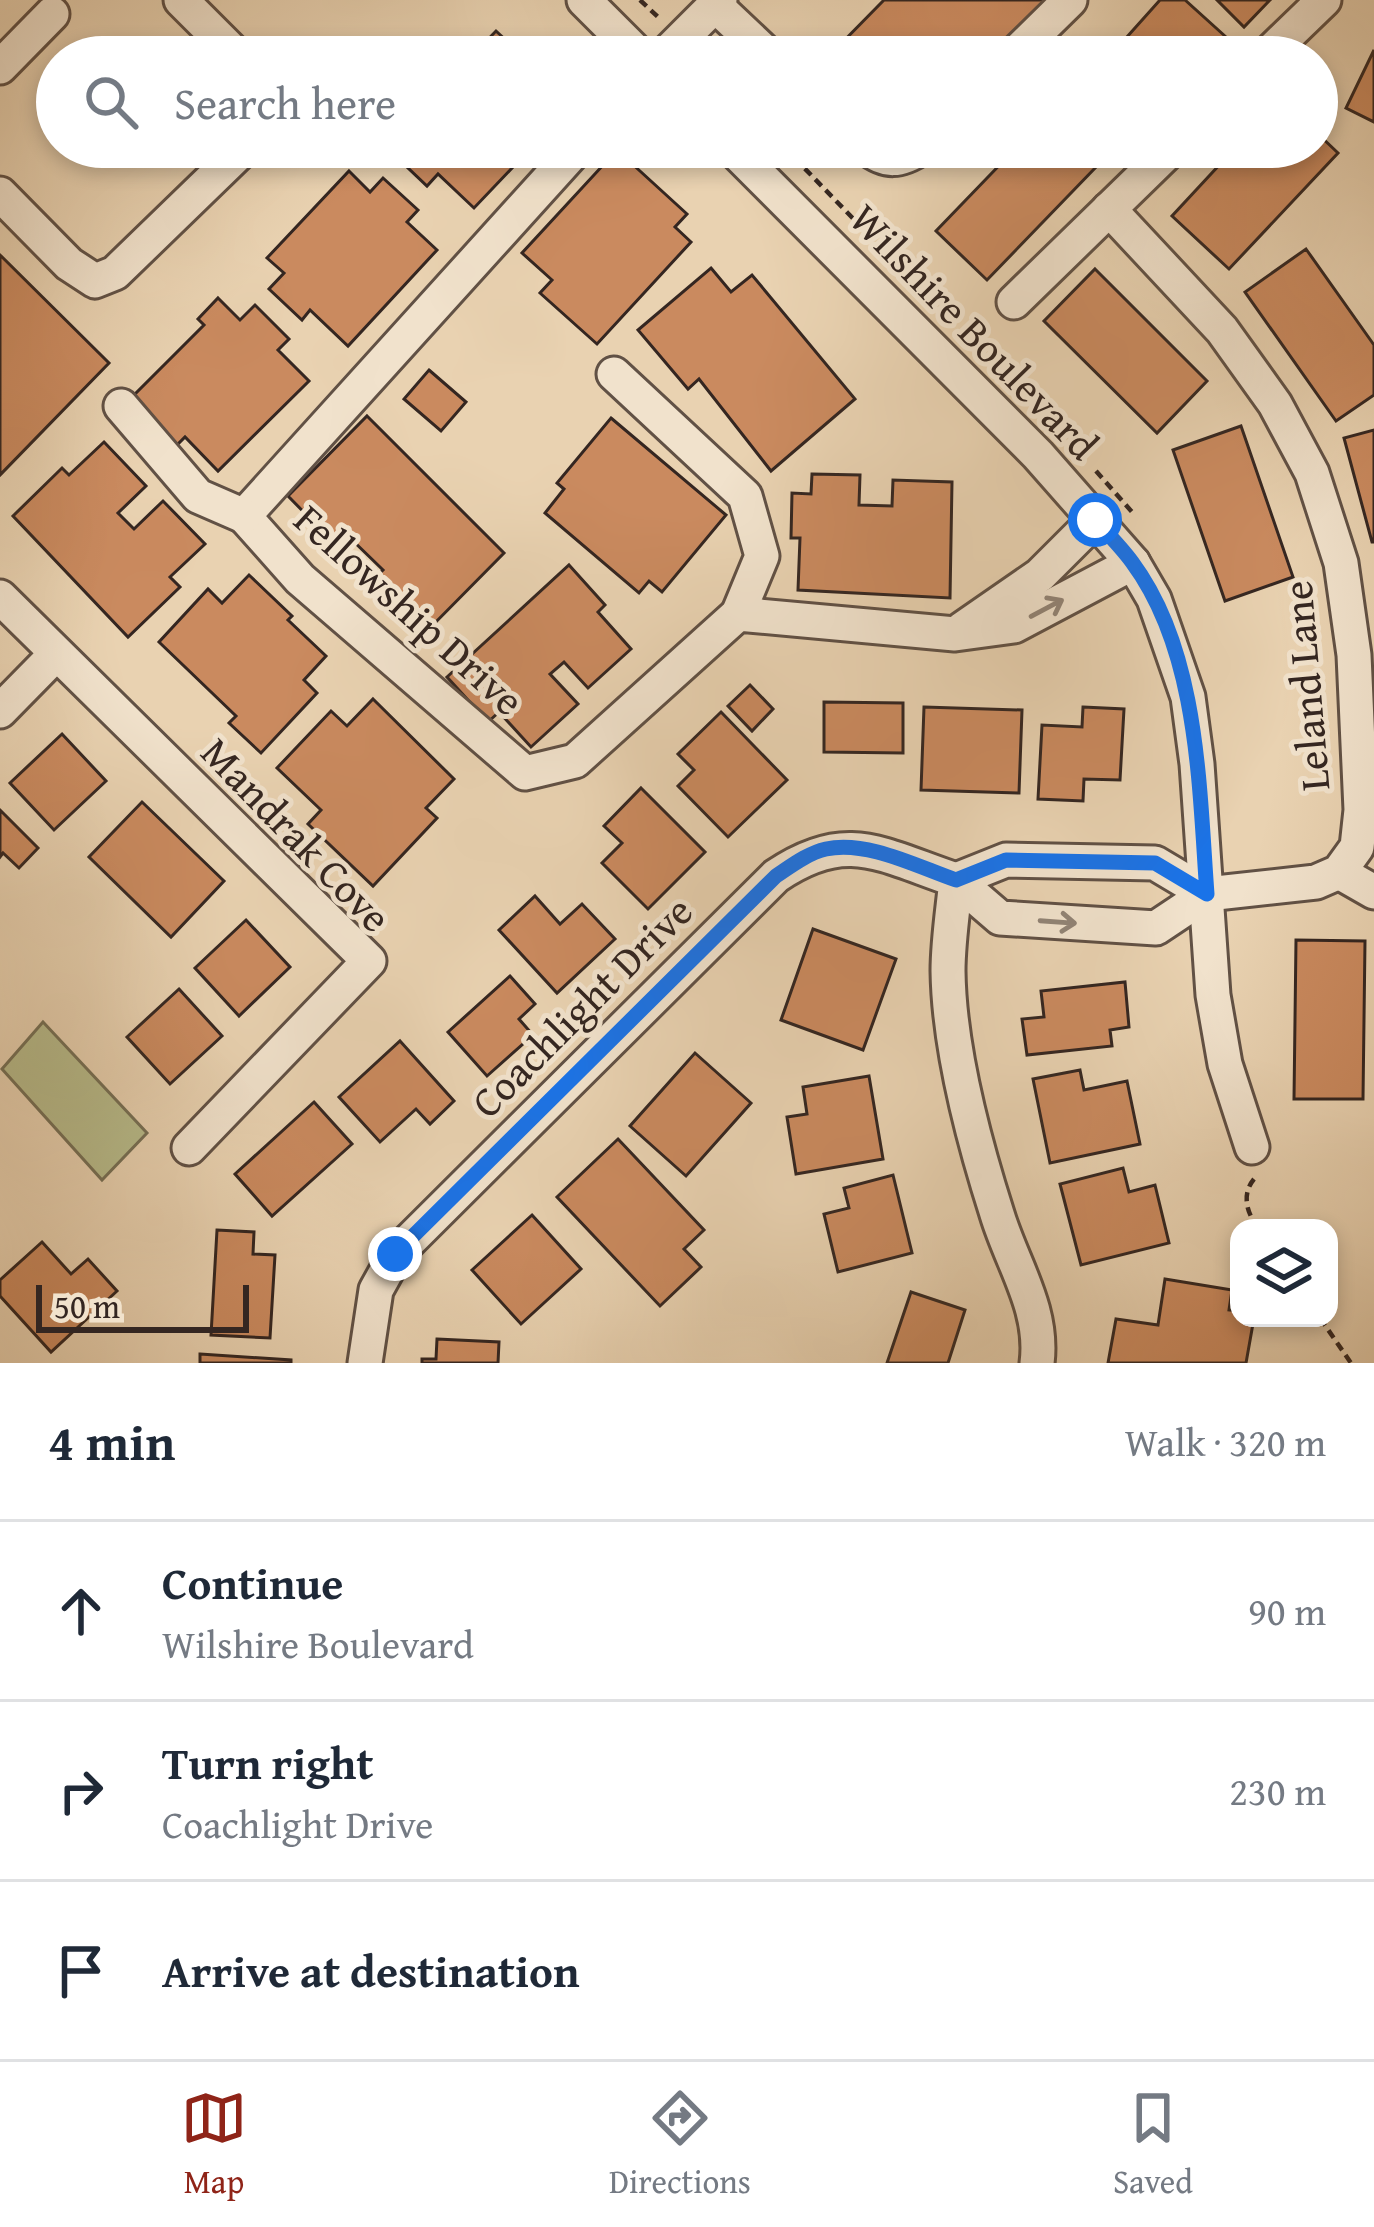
<!DOCTYPE html>
<html lang="en">
<head>
<meta charset="utf-8">
<style>
  body { margin:0; font-family:"Gentium Book Plus",serif; background:#f6f6f7; color:#1f2937 }
  .controls { position:absolute; right:36px; bottom:36px; display:grid; overflow:hidden; border-radius:24px; box-shadow:0 6px 18px #0003 }
  .controls button { width:108px; height:108px; display:grid; place-items:center; padding:0; border:0; border-bottom:3px solid #e0e1e3; background:#fff; color:#1f2937; font:60px sans-serif }
  .scale { position:absolute; left:36px; bottom:30px; width:213px; box-sizing:border-box; padding-left:12px; border:6px solid #342621; border-top:0; font-size:33px; line-height:42px; white-space:nowrap; color:#342621; -webkit-text-stroke:9px #f1e2cc; paint-order:stroke }
  .stop { position:absolute; width:36px; height:36px; margin:-27px; border:9px solid #1a73e8; border-radius:50%; background:#fff }
  .stop.end { background:#1a73e8; border-color:#fff; box-shadow:0 3px 12px #0008 }
  .list { margin:0; padding:0; list-style:none }
  h2 { display:flex; justify-content:space-between; align-items:center; height:156px; margin:0; padding:0 48px; font-size:51px }
  h2 small { font-size:39px; font-weight:400; color:#747a83 }
  .list li { display:grid; grid-template-columns:78px 1fr auto; gap:36px; align-items:center; box-sizing:border-box; height:180px; padding:0 48px; border-top:3px solid #e0e1e3 }
  .list b { display:block; font-size:45px; white-space:nowrap }
  .list p { margin:0; font-size:39px; white-space:nowrap; color:#747a83 }
  .list em { font-size:39px; font-style:normal; color:#747a83 }
  .icon { flex:none; width:66px; height:66px; fill:none; stroke:currentColor; stroke-width:2; stroke-linecap:round; stroke-linejoin:round }
  .map { position:relative; flex:none; width:1374px; height:1363px; overflow:hidden }
  .search { position:absolute; background:#fff; box-shadow:0 6px 18px #0003; left:36px; right:36px; top:36px; height:132px; display:flex; align-items:center; gap:30px; box-sizing:border-box; padding:0 42px; border-radius:66px; color:#747a83; font-size:45px }
  .sheet { height:696px; background:#fff }
  nav { display:flex; justify-content:space-around; align-items:center; box-sizing:border-box; height:168px; border-top:3px solid #e0e1e3; background:#fff; font-size:33px; color:#747a83 }
  nav a { display:grid; justify-items:center; gap:6px }
  nav .on { color:#8f2418 }
  .map>svg:first-child { display:block }
</style>
</head>
<body>
<div class="map">
<svg width="1374" height="1363" viewBox="0 0 1374 1363">
  <rect width="100%" height="100%" fill="#e9d2b1"/>
  <filter id="stains"><feTurbulence type="fractalNoise" baseFrequency=".00167" numOctaves="4"/><feColorMatrix values="0 0 0 0 .2 0 0 0 0 .09 0 0 0 0 .02 0 0 0 .5 -.17"/></filter>
  <radialGradient id="worn" r=".72"><stop offset=".6" stop-color="#630" stop-opacity="0"/><stop offset="1" stop-color="#630" stop-opacity=".3"/></radialGradient>
  <path fill="#b7bb8b" stroke="#767056" stroke-width="3" d="M43,1022l104,111 -45,47 -100,-111z"/>
  <g fill="#ca8a5f" stroke="#342621" stroke-width="3">
    <path d="M884,0h163l-56,57h-163z"/>
    <path d="M1160,0h25l41,37 -18,20h-99z"/>
    <path d="M1217,0h53l-26,27z"/>
    <path d="M496,31l28,26h-53z"/>
    <path d="M1374,50v72l-28,-14z"/>
    <path d="M1317,133l21,20 -109,116 -57,-53 64,-69h81z"/>
    <path d="M386,147h103l23,21 -38,40 -36,-34 -11,12z"/>
    <path d="M1017,147h61l19,19 -110,114 -51,-49z"/>
    <path d="M617,150l70,64 -12,13 16,15 -94,102 -57,-51 12,-13 -30,-27z"/>
    <path d="M349,171l21,21 13,-14 35,32 -11,12 30,28 -89,96 -38,-36 -8,10 -33,-31 15,-16 -17,-15z"/>
    <path d="M1306,249l68,96v50l-38,26 -91,-129z"/>
    <path d="M0,255l109,108 -109,112z"/>
    <path d="M711,268l20,24 21,-17 103,124 -84,72 -72,-92 -11,10 -50,-59z"/>
    <path d="M1095,269l112,112 -50,52 -113,-112z"/>
    <path d="M218,298l22,22 15,-15 34,34 -11,11 31,31 -91,90 -33,-34 -13,13 -46,-47 78,-78 -6,-6z"/>
    <path d="M429,370l37,32 -25,29 -37,-32z"/>
    <path d="M367,416l137,137 -78,79 -53,-52 10,-10 -35,-34 -11,10 -49,-50z"/>
    <path d="M611,418l115,97 -64,77 -13,-11 -10,12 -94,-80 19,-24 -7,-6z"/>
    <path d="M1241,426l52,151 -68,24 -52,-151z"/>
    <path d="M1374,430v112h-2l-28,-104z"/>
    <path d="M104,442l42,44 -28,27 16,16 29,-28 42,43 -35,33 10,10 -52,50 -115,-121 49,-48 7,7z"/>
    <path d="M812,474l48,1 -1,30 33,1 1,-26 59,2 -2,116 -152,-8 2,-52h-9l1,-45 19,1z"/>
    <path d="M569,565l36,40 -7,7 33,37 -43,39 -24,-26 -14,12 28,30 -47,43 -32,-35 -11,10 -41,-45z"/>
    <path d="M249,575l43,41 -4,4 38,36 -22,24 13,13 -56,60 -32,-30 7,-7 -77,-74 49,-53 14,14z"/>
    <path d="M750,685l23,24 -21,22 -24,-25z"/>
    <path d="M373,699l81,80 -28,29 11,10 -64,68 -65,-62 13,-14 -44,-42 54,-57 16,15z"/>
    <path d="M824,702l79,1v50l-79,-1z"/>
    <path d="M924,707l98,3 -3,83 -98,-3z"/>
    <path d="M1083,707l41,2 -4,71 -36,-1 -1,22 -45,-2 4,-74 40,2z"/>
    <path d="M721,712l66,68 -59,57 -50,-51 16,-16 -16,-16z"/>
    <path d="M62,734l44,47 -52,49 -44,-47z"/>
    <path d="M641,788l64,64 -57,57 -46,-46 20,-20 -18,-17z"/>
    <path d="M142,802l82,79 -53,56 -82,-80z"/>
    <path d="M0,810l38,38 -19,20 -16,-15 -3,4z"/>
    <path d="M535,896l25,28 22,-20 33,35 -58,54 -58,-63z"/>
    <path d="M246,920l44,47 -51,49 -44,-48z"/>
    <path d="M813,929l83,30 -33,91 -82,-30z"/>
    <path d="M1296,940l69,1 -2,158h-69z"/>
    <path d="M510,976l25,28 -16,15 14,16 -46,41 -39,-44z"/>
    <path d="M1125,982l4,45 -19,3 2,16 -85,9 -5,-36 22,-2 -3,-26z"/>
    <path d="M179,989l43,47 -52,48 -43,-47z"/>
    <path d="M400,1041l54,60 -24,23 -14,-15 -36,33 -41,-45z"/>
    <path d="M695,1053l56,50 -65,73 -56,-50z"/>
    <path d="M1080,1070l4,20 43,-9 13,63 -90,19 -17,-84z"/>
    <path d="M869,1076l14,83 -87,15 -9,-57 20,-3 -4,-27z"/>
    <path d="M314,1102l38,42 -80,72 -37,-42z"/>
    <path d="M618,1139l86,91 -20,19 17,18 -41,39 -103,-109z"/>
    <path d="M1123,1168l6,24 26,-7 14,58 -88,22 -21,-81z"/>
    <path d="M893,1175l19,78 -74,19 -14,-58 25,-6 -5,-20z"/>
    <path d="M532,1215l49,54 -60,55 -49,-54z"/>
    <path d="M217,1230l37,2 -1,22 22,1 -5,83 -59,-3z"/>
    <path d="M42,1242l29,32 17,-15 29,32 -66,61 -51,-56v-16z"/>
    <path d="M1165,1279l67,11 -3,20 10,1v7h15l-8,45h-138l8,-44 42,6z"/>
    <path d="M911,1292l54,18 -17,53h-61z"/>
    <path d="M437,1339l62,3 -1,21h-76v-4h14z"/>
    <path d="M200,1354l91,6v3h-91z"/>
  </g>
  <g fill="none" stroke-linecap="round" stroke-linejoin="round">
    <g stroke="#615145" stroke-width="39">
      <g id="minor">
        <path d="M181,0l57,57"/>
        <path d="M584,0l57,57"/>
        <path d="M715,5l55,52"/>
        <path d="M663,57l57,-57"/>
        <path d="M1012,57l58,-57"/>
        <path d="M1265,57l59,-57"/>
        <path d="M0,67l52,-53"/>
        <path d="M578,147l-334,369 56,63 225,194 50,-12 163,-147 217,20 59,-8 119,-63"/>
        <path d="M731,147l307,308 95,108 21,36 34,98 9,67 16,231 12,69 27,83"/>
        <path d="M866,147c20,16 34,15 56,0"/>
        <path d="M0,194l69,70 26,17 20,-8 130,-126"/>
        <path d="M1109,209l113,121 53,74 37,69 29,90 13,92 7,155 -4,37 -18,25 -23,10 -109,12 -51,34 -156,-10 -44,-38 50,-20 149,3 52,31"/>
        <path d="M1014,302l159,-155"/>
        <path d="M614,374l131,122 17,60 -24,58"/>
        <path d="M121,406l77,90 46,20"/>
        <path d="M0,597l369,364 -180,187"/>
        <path d="M962,629l78,-54 55,-55"/>
        <path d="M0,711l55,-56"/>
        <path d="M1339,872l35,20"/>
        <path d="M365,1363l11,-73 20,-36 380,-378c71,-48 105,-21 180,4 -3,30 -8,61 -8,91 1,77 26,171 49,243 15,50 47,95 40,149"/>
      </g>
    </g>
    <g stroke="#342621" stroke-width="4.5" stroke-dasharray="9 6" stroke-linecap="butt">
      <path d="M640,0l18,17"/>
      <path d="M784,147l171,177"/>
      <path d="M1096,471l36,41"/>
      <path d="M1254,1179c-13,16 -7,34 4,49"/>
      <path d="M1320,1318l31,45"/>
    </g>
    <use href="#minor" stroke="#f1e2cc" stroke-width="33"/>
  </g>
  <defs><path id="oneway-shaft" d="M-6 0H5M1.5-3L5.5 0L1.5 3" fill="none" stroke-width="1.6" stroke-linecap="round" stroke-linejoin="round" transform="scale(3)"/></defs>
  <g stroke="#928476">
    <use href="#oneway-shaft" transform="translate(1047 608) rotate(-28)"/>
    <use href="#oneway-shaft" transform="translate(1058 922) rotate(4)"/>
  </g>
  <g fill="none" stroke-linecap="round" stroke-linejoin="round">
    <path stroke="#1a73e8" stroke-width="15" d="M395,1254l381,-378c15,-10 32,-23 50,-27 41,-9 92,18 130,31l50,-20 149,3 52,31c-8,-107 -8,-242 -75,-332 -11,-15 -25,-29 -37,-42"/>
  </g>
  <g text-anchor="middle" dominant-baseline="central" stroke-width="10" stroke-linejoin="round" paint-order="stroke">
    <g font-size="42" fill="#342621" stroke="#f1e2cc">
      <text transform="translate(975 331) rotate(46)">Wilshire Boulevard</text>
      <text transform="translate(410 609) rotate(42)">Fellowship Drive</text>
      <text transform="translate(1305 686) rotate(-95)">Leland Lane</text>
      <text transform="translate(297 834) rotate(46)">Mandrak Cove</text>
      <text transform="translate(581 1006) rotate(-45)">Coachlight Drive</text>
    </g>
  </g>
  <rect width="100%" height="100%" filter="url(#stains)"/>
  <rect width="100%" height="100%" fill="url(#worn)"/>
</svg>
<div class="controls">
<button><svg class="icon" aria-label="layers" viewBox="0 0 24 24"><path d="M12 4l9 5-9 5-9-5zM3 14l9 5 9-5"/></svg></button>
</div>
<div class="scale">50 m</div>
<div class="stop" style="left:1095px;top:520px"></div>
<div class="stop end" style="left:395px;top:1254px"></div>
<div class="search"><svg class="icon" aria-label="search" viewBox="0 0 24 24"><circle cx="10" cy="10" r="6"/><path d="M15 15l6 6"/></svg>Search here</div>
</div>
<section class="sheet">
<h2>4 min<small>Walk · 320 m</small></h2>
<ul class="list">
<li><svg class="icon" aria-label="ahead" viewBox="0 0 24 24"><path d="M12 20V5M6 11l6-6 6 6"/></svg><div><b>Continue</b><p>Wilshire Boulevard</p></div><em>90 m</em></li>
<li><svg class="icon" aria-label="right" viewBox="0 0 24 24"><path d="M7 20v-9h11M14 6l5 5-5 5"/></svg><div><b>Turn right</b><p>Coachlight Drive</p></div><em>230 m</em></li>
<li><svg class="icon" aria-label="arrive" viewBox="0 0 24 24"><path d="M6 21V4h12l-3 4 3 4H6"/></svg><div><b>Arrive at destination</b></div></li>
</ul>
</section>
<nav>
<a class="on"><svg class="icon" aria-label="map" viewBox="0 0 24 24"><path d="M3 6l6-2 6 2 6-2v14l-6 2-6-2-6 2zM9 4v14M15 6v14"/></svg>Map</a>
<a><svg class="icon" aria-label="directions" viewBox="0 0 24 24"><path d="M12 3l9 9-9 9-9-9zM9 14v-3h6M13 9l2 2-2 2"/></svg>Directions</a>
<a><svg class="icon" aria-label="saved" viewBox="0 0 24 24"><path d="M7 4h10v16l-5-4-5 4z"/></svg>Saved</a>
</nav>
</body>
</html>
